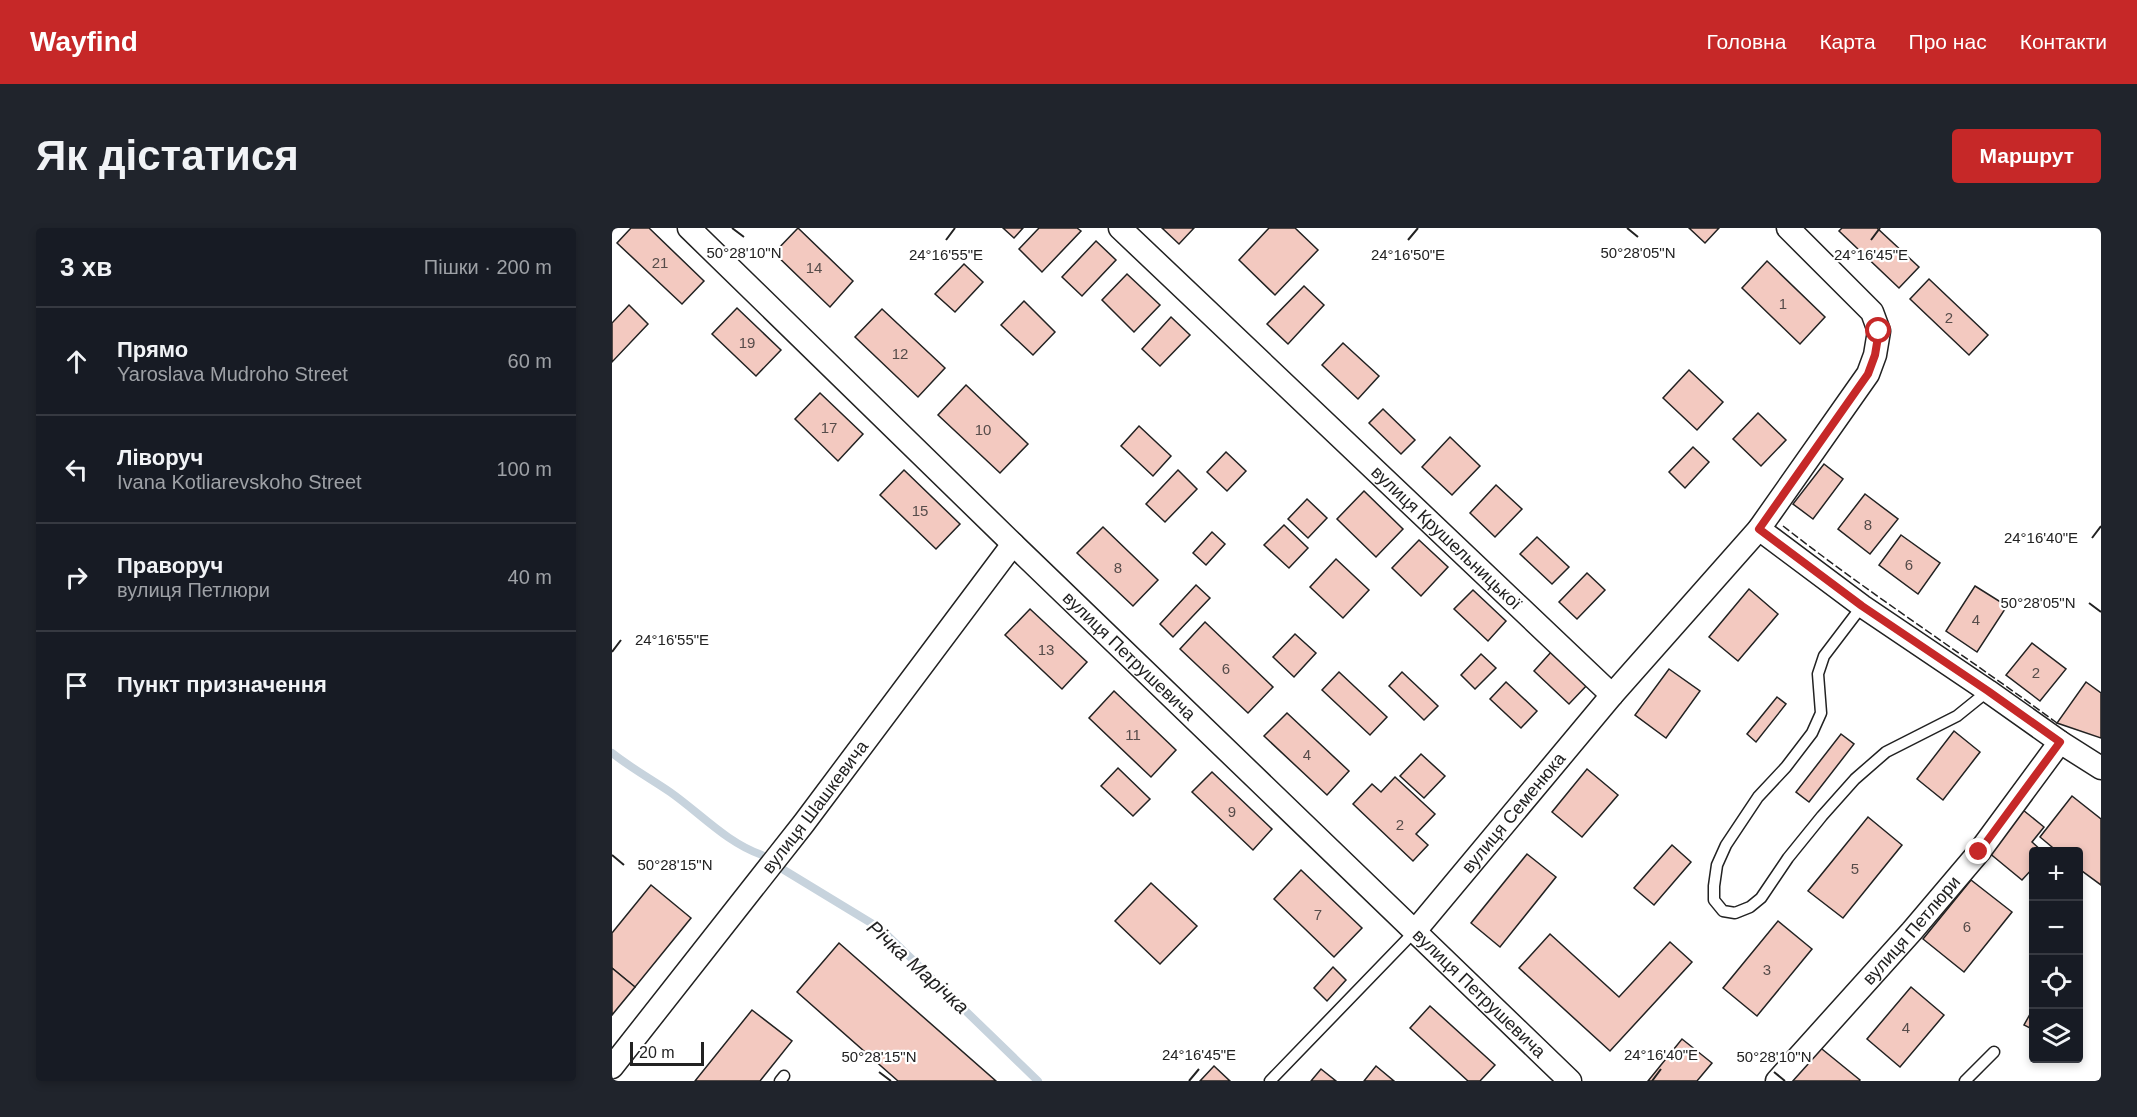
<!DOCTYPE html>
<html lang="uk">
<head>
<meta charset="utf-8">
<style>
  body { margin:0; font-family:Helvetica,sans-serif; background:#20242c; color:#f1f3f6 }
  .controls { position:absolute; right:18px; bottom:18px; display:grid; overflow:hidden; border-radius:6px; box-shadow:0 3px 9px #0003 }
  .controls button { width:54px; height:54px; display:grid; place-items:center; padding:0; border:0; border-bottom:2px solid #363941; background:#171b24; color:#f1f3f6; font:30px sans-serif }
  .scale { position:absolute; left:18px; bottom:15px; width:74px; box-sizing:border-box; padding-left:6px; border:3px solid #222; border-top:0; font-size:16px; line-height:21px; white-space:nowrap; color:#222; -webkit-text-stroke:4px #fff; paint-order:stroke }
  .stop { position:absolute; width:18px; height:18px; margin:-14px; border:4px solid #c62828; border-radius:50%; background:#fff }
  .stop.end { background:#c62828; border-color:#fff; box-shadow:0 2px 6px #0008 }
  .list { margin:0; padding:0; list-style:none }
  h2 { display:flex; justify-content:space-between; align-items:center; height:78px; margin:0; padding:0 24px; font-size:26px }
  h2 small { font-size:20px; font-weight:400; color:#9ea1a6 }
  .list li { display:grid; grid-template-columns:39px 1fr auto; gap:18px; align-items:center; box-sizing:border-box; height:108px; padding:0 24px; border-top:2px solid #363941 }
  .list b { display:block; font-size:22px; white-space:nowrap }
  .list p { margin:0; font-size:20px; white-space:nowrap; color:#9ea1a6 }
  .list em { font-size:20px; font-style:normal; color:#9ea1a6 }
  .icon { flex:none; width:33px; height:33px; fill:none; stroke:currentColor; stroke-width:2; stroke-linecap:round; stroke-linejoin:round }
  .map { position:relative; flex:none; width:1489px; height:853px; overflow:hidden; border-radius:6px }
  header { display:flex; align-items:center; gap:36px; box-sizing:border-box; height:84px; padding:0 30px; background:#c62828; color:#fff }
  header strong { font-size:28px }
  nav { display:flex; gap:33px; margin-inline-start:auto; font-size:21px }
  .intro { display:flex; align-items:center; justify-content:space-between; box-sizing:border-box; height:144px; padding:0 36px }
  h1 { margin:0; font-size:42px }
  .button { padding:15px 27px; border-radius:6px; background:#c62828; color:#fff; font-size:21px; font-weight:700 }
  main { display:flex; gap:36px; padding:0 36px }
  aside { flex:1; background:#171b24; border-radius:6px; box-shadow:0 3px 9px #0003 }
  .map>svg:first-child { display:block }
</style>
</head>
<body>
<header>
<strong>Wayfind</strong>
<nav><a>Головна</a><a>Карта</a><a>Про нас</a><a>Контакти</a></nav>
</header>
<div class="intro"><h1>Як дістатися</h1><a class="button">Маршрут</a></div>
<main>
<aside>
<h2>3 хв<small>Пішки · 200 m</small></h2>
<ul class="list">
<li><svg class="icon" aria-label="ahead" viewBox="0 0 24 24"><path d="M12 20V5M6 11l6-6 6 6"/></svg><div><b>Прямо</b><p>Yaroslava Mudroho Street</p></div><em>60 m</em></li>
<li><svg class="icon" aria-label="left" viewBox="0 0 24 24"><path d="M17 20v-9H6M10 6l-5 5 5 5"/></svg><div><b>Ліворуч</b><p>Ivana Kotliarevskoho Street</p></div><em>100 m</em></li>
<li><svg class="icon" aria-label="right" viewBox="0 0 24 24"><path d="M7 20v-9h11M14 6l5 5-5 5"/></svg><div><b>Праворуч</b><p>вулиця Петлюри</p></div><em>40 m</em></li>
<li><svg class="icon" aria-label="arrive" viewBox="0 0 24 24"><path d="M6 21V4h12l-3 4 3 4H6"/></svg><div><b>Пункт призначення</b></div></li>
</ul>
</aside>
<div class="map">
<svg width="1489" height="853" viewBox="0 0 1489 853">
  <rect width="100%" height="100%" fill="#fff"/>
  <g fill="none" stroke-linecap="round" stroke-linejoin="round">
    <g stroke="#c7d3dd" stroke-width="8">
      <path d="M0,525c19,15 39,26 58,39 30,21 57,51 92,63"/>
      <path d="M172,642l97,59 157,152"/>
    </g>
  </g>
  <g fill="#f3c9c0" stroke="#222" stroke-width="1.5">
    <path d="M19,0h18l55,53 -22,23 -65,-61z"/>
    <path d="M186,0l55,53 -23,26 -56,-54z"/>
    <path d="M391,0h20l-9,10z"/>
    <path d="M427,0h38l4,3 -39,41 -23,-23z"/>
    <path d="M550,0h32l-15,16z"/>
    <path d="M657,0h26l23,22 -43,45 -36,-35z"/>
    <path d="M1077,0h30l-14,15z"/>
    <path d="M1230,0h35l42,39 -20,21 -60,-57z"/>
    <path d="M484,13l20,19 -34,36 -20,-19z"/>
    <path d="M1155,33l58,56 -25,27 -58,-56z"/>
    <path d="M352,36l19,18 -28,30 -20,-18z"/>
    <path d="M515,46l33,31 -26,27 -32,-32z"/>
    <path d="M1317,51l59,56 -19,20 -59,-56z"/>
    <path d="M692,58l20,19 -36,39 -21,-20z"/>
    <path d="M412,73l31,31 -22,23 -32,-30z"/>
    <path d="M17,77l19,19 -36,38v-39z"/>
    <path d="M125,80l44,42 -25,26 -44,-42z"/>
    <path d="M270,81l63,59 -27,29 -63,-60z"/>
    <path d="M559,89l19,18 -30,31 -18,-17z"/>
    <path d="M731,115l36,33 -21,23 -36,-34z"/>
    <path d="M1077,142l34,32 -26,28 -34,-32z"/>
    <path d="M354,157l62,59 -28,29 -62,-58z"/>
    <path d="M208,165l43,41 -25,27 -43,-42z"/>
    <path d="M771,181l32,31 -14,14 -32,-31z"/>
    <path d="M1146,185l28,27 -25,26 -28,-27z"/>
    <path d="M527,198l32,30 -18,20 -32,-30z"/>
    <path d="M838,209l30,29 -28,29 -30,-28z"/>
    <path d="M1081,219l16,15 -24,26 -16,-16z"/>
    <path d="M614,224l20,19 -19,20 -20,-19z"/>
    <path d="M1212,236l19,15 -30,40 -20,-15z"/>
    <path d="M292,242l56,54 -24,25 -56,-54z"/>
    <path d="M566,242l19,19 -32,33 -19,-18z"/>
    <path d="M884,257l26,24 -27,28 -25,-24z"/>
    <path d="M752,263l39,38 -27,28 -39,-38z"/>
    <path d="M1253,266l33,25 -28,35 -32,-25z"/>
    <path d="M695,271l20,19 -19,20 -20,-19z"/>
    <path d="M672,297l24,23 -19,20 -25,-23z"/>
    <path d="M491,299l55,53 -25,26 -56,-53z"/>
    <path d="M600,304l13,12 -19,21 -13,-12z"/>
    <path d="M1289,307l39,28 -22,31 -39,-29z"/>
    <path d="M925,309l32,30 -17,17 -32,-30z"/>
    <path d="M807,312l29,27 -27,29 -29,-28z"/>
    <path d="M724,331l33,31 -26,28 -33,-31z"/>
    <path d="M975,345l18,17 -28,29 -18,-17z"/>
    <path d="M584,357l14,13 -37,39 -13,-13z"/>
    <path d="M1363,358l32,20 -30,46 -31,-21z"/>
    <path d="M1137,361l29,25 -40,47 -29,-24z"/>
    <path d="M861,362l33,31 -18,20 -34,-32z"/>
    <path d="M418,381l57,53 -25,27 -57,-54z"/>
    <path d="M593,394l68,65 -25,26 -68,-64z"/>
    <path d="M683,406l21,19 -22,24 -21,-20z"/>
    <path d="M1420,415l34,26 -26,32 -34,-26z"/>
    <path d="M940,423l36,33 -19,20 -35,-33z"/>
    <path d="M869,426l15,14 -21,21 -14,-14z"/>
    <path d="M1057,441l31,22 -34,47 -31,-23z"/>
    <path d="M727,444l48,45 -17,18 -48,-45z"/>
    <path d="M790,444l36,34 -14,14 -35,-34z"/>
    <path d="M894,454l31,29 -16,17 -31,-29z"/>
    <path d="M1474,454l15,11v45l-44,-15z"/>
    <path d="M502,463l62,59 -25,27 -62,-59z"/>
    <path d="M1165,469l9,7 -30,38 -9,-8z"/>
    <path d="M675,485l62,58 -22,24 -63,-59z"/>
    <path d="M1342,503l26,21 -37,48 -26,-21z"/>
    <path d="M1229,506l13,10 -45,58 -13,-10z"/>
    <path d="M809,526l24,22 -21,22 -24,-22z"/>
    <path d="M506,540l32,31 -17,17 -32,-30z"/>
    <path d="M975,541l31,26 -36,42 -30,-25z"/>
    <path d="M600,544l60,57 -19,21 -61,-58z"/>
    <path d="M783,549l40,37 -19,20 12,11 -15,16 -60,-57 19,-20 9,8z"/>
    <path d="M1460,568l29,23v66l-23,-17v-16h-20l-18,-15z"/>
    <path d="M1411,582l21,17 -12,15 11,10h-9v15l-12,13 -34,-28z"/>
    <path d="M1256,589l34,28 -59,73 -35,-27z"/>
    <path d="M1060,617l19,17 -37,43 -20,-17z"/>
    <path d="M915,626l29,23 -56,70 -29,-24z"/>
    <path d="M689,642l61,58 -28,29 -60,-58z"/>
    <path d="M1359,652l41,32 -48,60 -41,-33z"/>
    <path d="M539,655l46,43 -37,38 -45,-43z"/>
    <path d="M39,657l40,33 -56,69 -23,-19v-35z"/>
    <path d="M1166,693l34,28 -55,67 -34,-28z"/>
    <path d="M938,706l69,63 51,-55 22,20 -82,89 -91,-83z"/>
    <path d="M227,715l157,138h-98l-101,-89z"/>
    <path d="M721,739l13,13 -19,21 -13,-13z"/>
    <path d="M0,740l23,19 -23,28z"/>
    <path d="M1299,759l33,28 -44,52 -33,-28z"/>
    <path d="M818,778l65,59 -15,16h-12l-58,-53z"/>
    <path d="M1422,779v23l-10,-5z"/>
    <path d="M140,782l40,31 -32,40h-65z"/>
    <path d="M1070,811l30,24 -15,18h-49z"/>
    <path d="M1205,817l43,35 -1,1h-72z"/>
    <path d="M602,838l16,15h-30z"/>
    <path d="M764,838l18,15h-30z"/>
    <path d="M709,841l15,12h-25z"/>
  </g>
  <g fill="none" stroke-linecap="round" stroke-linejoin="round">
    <g stroke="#222" stroke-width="13">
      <g id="service">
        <path d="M1250,378l-38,50 -6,18 3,39 -9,20 -26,34 -28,30 -32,48 -9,20 -3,21v14l9,11 12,2 15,-6 11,-9 27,-40 34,-42 33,-37 31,-27 71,-36 31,-25"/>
        <path d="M168,853l4,-5"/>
        <path d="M658,853l145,-150"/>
        <path d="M1353,853l29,-29"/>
      </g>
    </g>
    <g stroke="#222" stroke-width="25">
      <g id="minor">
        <path id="s1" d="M77,0l324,316 557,537"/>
        <path id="s2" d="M508,0l492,467 147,-166 109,-155 7,-19 4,-24 -7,-19 -84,-84"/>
        <path d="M1147,301l103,77 126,85 72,51 41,26"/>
        <path id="s3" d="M803,703l197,-236"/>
        <path id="s4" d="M0,839l192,-244 209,-279"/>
        <path id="s5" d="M1165,853l135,-150 67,-79 81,-110"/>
      </g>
    </g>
    <use href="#service" stroke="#fff" stroke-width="10"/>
    <use href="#minor" stroke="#fff" stroke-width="22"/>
    <path stroke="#222" stroke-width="1.5" stroke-dasharray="8 3" stroke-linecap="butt" d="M1171,298c88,69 183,130 274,197"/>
  </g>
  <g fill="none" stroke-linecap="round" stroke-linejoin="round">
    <path stroke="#c62828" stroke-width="8" d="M1267,103l-4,24 -7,19 -109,155 103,77 126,85 72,51 -81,110"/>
  </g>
  <path fill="none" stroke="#222" stroke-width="2" d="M120,0l12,9M1015,0l11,9M334,12l9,-12M796,12l10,-12M1259,12l9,-12M1480,310l9,-12M1477,375l12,9M0,424l9,-12M0,627l12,10M267,844l12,9M1162,844l11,9M577,853l10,-12M1040,853l9,-12"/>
  <g text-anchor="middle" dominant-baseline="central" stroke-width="4.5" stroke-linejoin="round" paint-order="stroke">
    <g font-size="15" fill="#564c4a">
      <text x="48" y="34">21</text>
      <text x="202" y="39">14</text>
      <text x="1171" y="75">1</text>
      <text x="1337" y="89">2</text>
      <text x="135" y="114">19</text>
      <text x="288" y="125">12</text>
      <text x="217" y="199">17</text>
      <text x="371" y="201">10</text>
      <text x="308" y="282">15</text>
      <text x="1256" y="296">8</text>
      <text x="1297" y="336">6</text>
      <text x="506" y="339">8</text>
      <text x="1364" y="391">4</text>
      <text x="434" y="421">13</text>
      <text x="614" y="440">6</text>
      <text x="1424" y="444">2</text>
      <text x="521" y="506">11</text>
      <text x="695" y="526">4</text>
      <text x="620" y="583">9</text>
      <text x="788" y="596">2</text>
      <text x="1243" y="640">5</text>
      <text x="706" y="686">7</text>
      <text x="1355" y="698">6</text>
      <text x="1155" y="741">3</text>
      <text x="1294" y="799">4</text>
    </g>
    <g font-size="18" fill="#222" stroke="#fff">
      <text stroke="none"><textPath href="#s2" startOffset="450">вулиця Крушельницької</textPath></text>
      <text stroke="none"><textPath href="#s1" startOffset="614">вулиця Петрушевича</textPath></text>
      <text stroke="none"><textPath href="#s4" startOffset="330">вулиця Шашкевича</textPath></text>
      <text stroke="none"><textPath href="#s3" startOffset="154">вулиця Семенюка</textPath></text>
      <text stroke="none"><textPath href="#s5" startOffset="202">вулиця Петлюри</textPath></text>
      <text stroke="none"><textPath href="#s1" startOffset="1100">вулиця Петрушевича</textPath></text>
    </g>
    <g font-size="20" font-style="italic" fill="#222" stroke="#fff">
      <text transform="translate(306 739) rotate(42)">Річка Марічка</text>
    </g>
  </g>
  <g font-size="15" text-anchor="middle" fill="#222" stroke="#fff" stroke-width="4.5" stroke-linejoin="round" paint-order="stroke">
    <text x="132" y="30">50°28'10"N</text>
    <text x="1026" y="30">50°28'05"N</text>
    <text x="334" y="32">24°16'55"E</text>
    <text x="796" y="32">24°16'50"E</text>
    <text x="1259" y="32">24°16'45"E</text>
    <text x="1429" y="315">24°16'40"E</text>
    <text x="1426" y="380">50°28'05"N</text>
    <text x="60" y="417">24°16'55"E</text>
    <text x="63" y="642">50°28'15"N</text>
    <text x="587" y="832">24°16'45"E</text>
    <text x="1049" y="832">24°16'40"E</text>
    <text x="267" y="834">50°28'15"N</text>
    <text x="1162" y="834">50°28'10"N</text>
  </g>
</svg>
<div class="controls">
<button>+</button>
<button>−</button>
<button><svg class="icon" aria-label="locate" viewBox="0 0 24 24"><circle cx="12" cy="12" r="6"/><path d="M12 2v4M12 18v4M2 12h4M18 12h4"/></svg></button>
<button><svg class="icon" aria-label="layers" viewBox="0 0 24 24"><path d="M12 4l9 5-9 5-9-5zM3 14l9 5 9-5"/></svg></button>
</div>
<div class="scale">20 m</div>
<div class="stop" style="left:1267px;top:103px"></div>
<div class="stop end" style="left:1367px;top:624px"></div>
</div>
</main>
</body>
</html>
